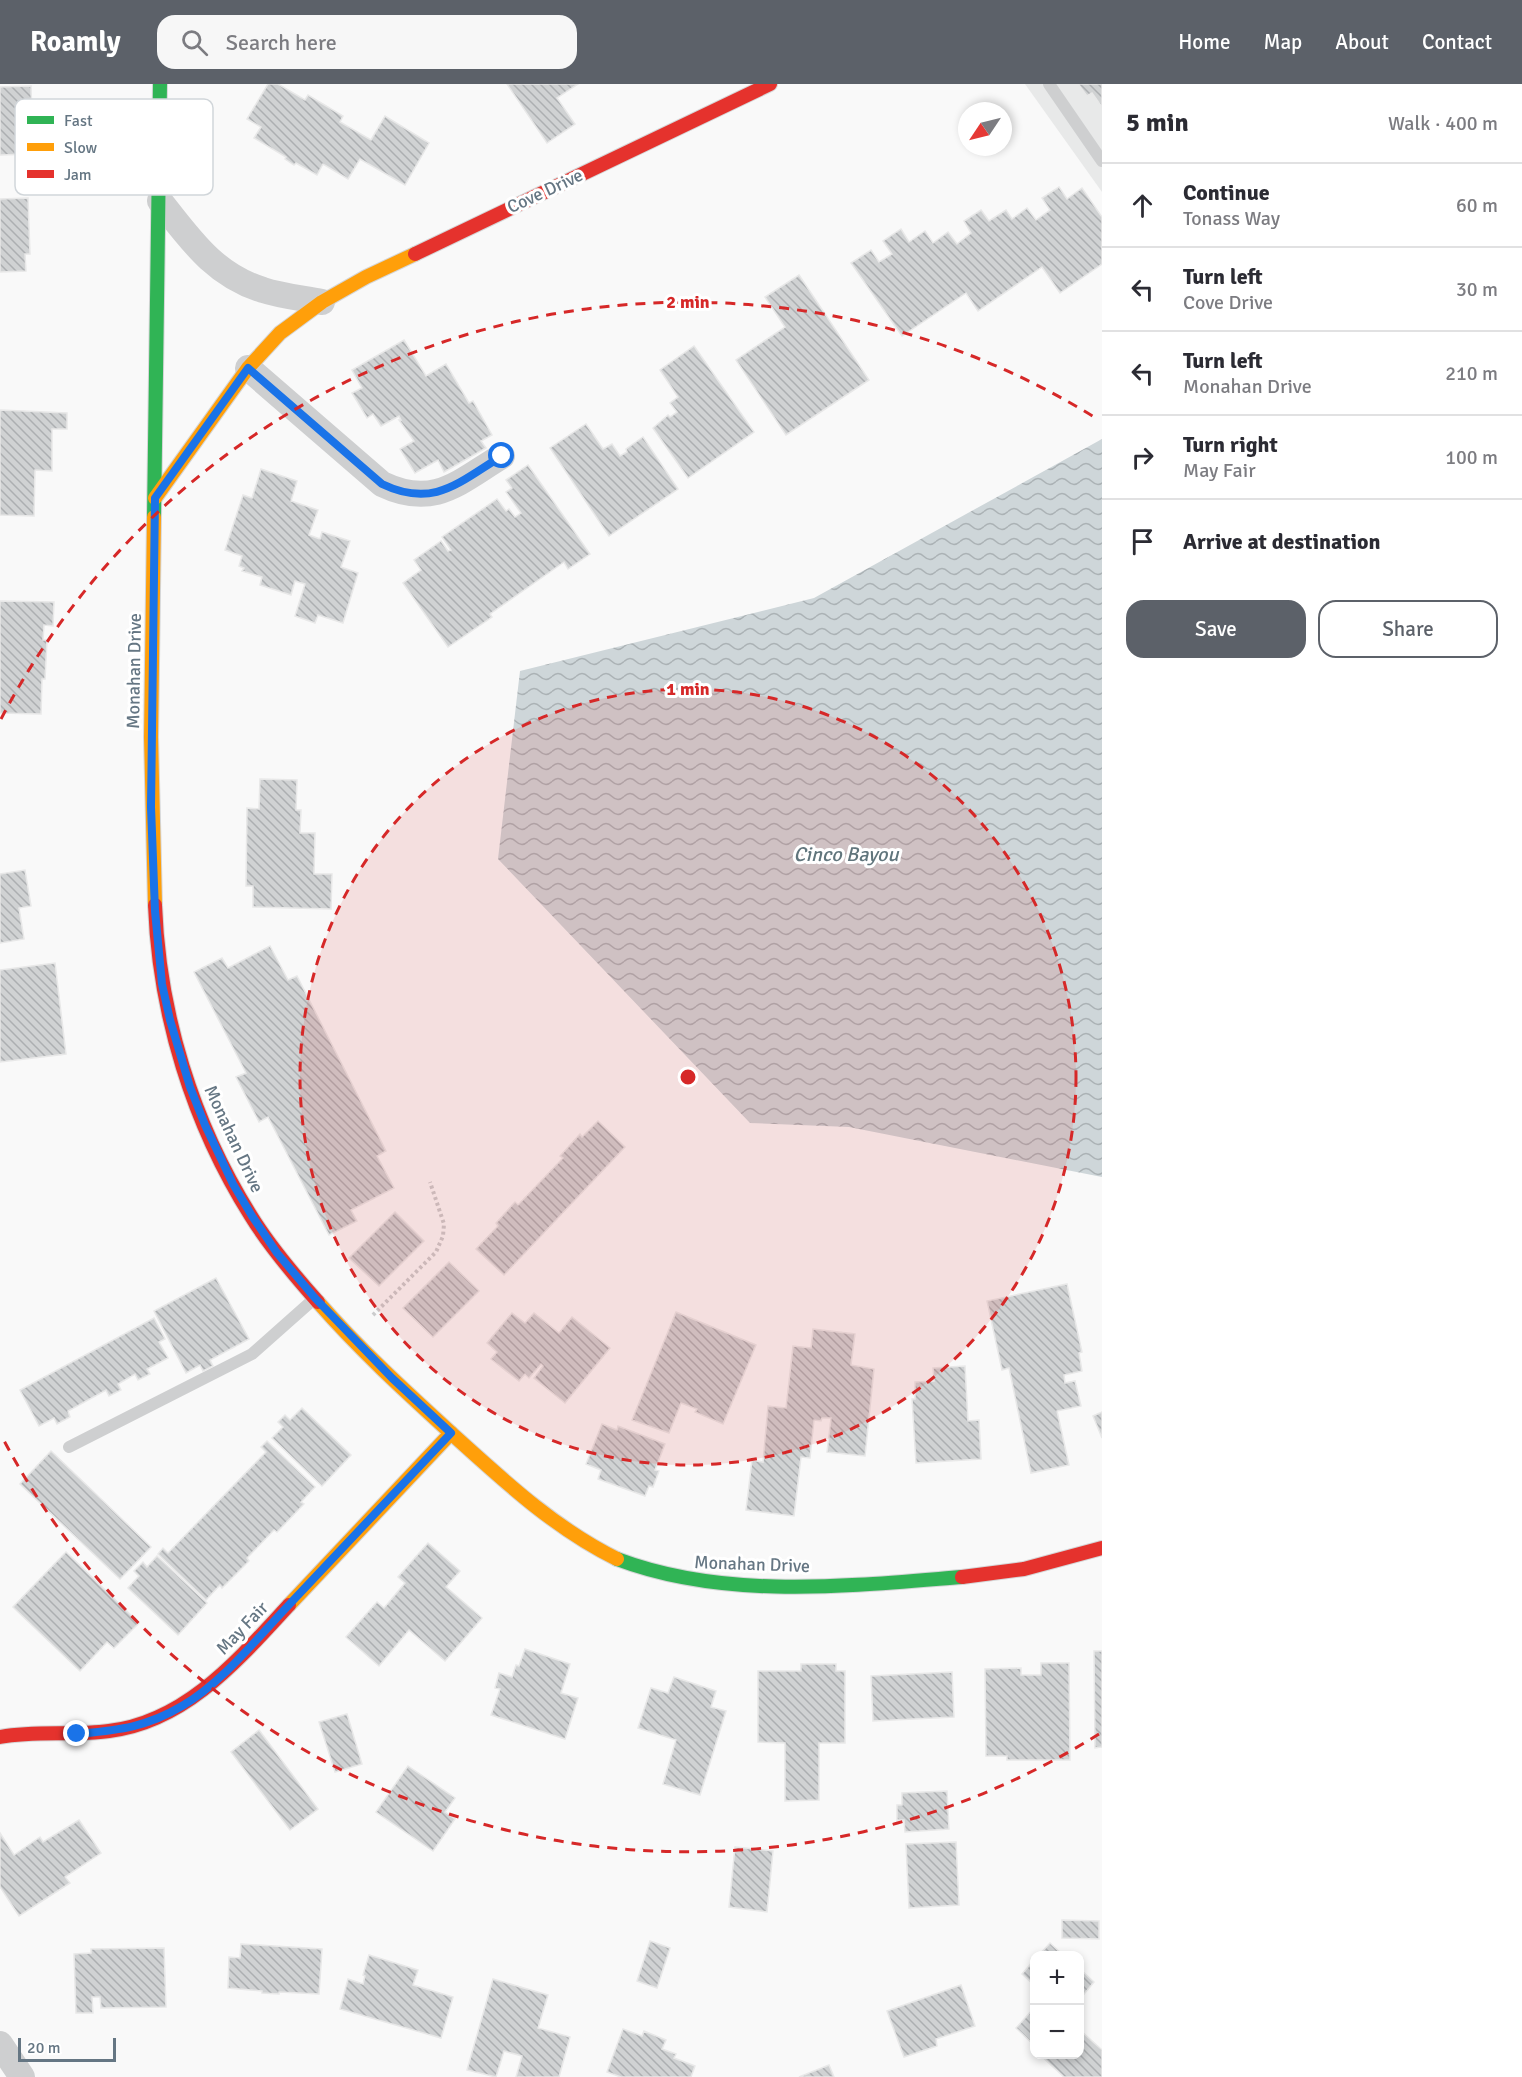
<!DOCTYPE html>
<html lang="en">
<head>
<meta charset="utf-8">
<style>
  body { margin:0; font-family:Signika,sans-serif; background:#f7f7f7; color:#2b2b33 }
  .controls { position:absolute; right:18px; bottom:18px; display:grid; overflow:hidden; border-radius:12px; box-shadow:0 3px 9px #0003 }
  .controls button { width:54px; height:54px; display:grid; place-items:center; padding:0; border:0; border-bottom:2px solid #e1e1e2; background:#fff; color:#2b2b33; font:30px sans-serif }
  .compass { position:absolute; left:958px; top:18px; width:54px; height:54px; border-radius:50%; background:#fff; box-shadow:0 3px 9px #0003; rotate:235deg }
  .scale { position:absolute; left:18px; bottom:15px; width:98px; box-sizing:border-box; padding-left:6px; border:3px solid #657683; border-top:0; font-size:16px; line-height:21px; white-space:nowrap; color:#657683; -webkit-text-stroke:4px #fff; paint-order:stroke }
  .stop { position:absolute; width:18px; height:18px; margin:-14px; border:4px solid #1a73e8; border-radius:50%; background:#fff }
  .stop.end { background:#1a73e8; border-color:#fff; box-shadow:0 2px 6px #0008 }
  .list { margin:0; padding:0; list-style:none }
  h2 { display:flex; justify-content:space-between; align-items:center; height:78px; margin:0; padding:0 24px; font-size:26px }
  h2 small { font-size:20px; font-weight:400; color:#7c7c81 }
  .list li { display:grid; grid-template-columns:39px 1fr auto; gap:18px; align-items:center; box-sizing:border-box; height:84px; padding:0 24px; border-top:2px solid #e1e1e2 }
  .list b { display:block; font-size:22px; white-space:nowrap }
  .list p { margin:0; font-size:20px; white-space:nowrap; color:#7c7c81 }
  .list em { font-size:20px; font-style:normal; color:#7c7c81 }
  .actions { display:flex; gap:12px; padding:18px 24px }
  .actions a { flex:1; padding:14px 0; border:2px solid #5c6169; border-radius:18px; text-align:center; font-size:21px; color:#5c6169 }
  .actions .main { background:#5c6169; color:#fff }
  .icon { flex:none; width:33px; height:33px; fill:none; stroke:currentColor; stroke-width:2; stroke-linecap:round; stroke-linejoin:round }
  .map { position:relative; flex:none; width:1102px; height:1993px; overflow:hidden }
  header { display:flex; align-items:center; gap:36px; box-sizing:border-box; height:84px; padding:0 30px; background:#5c6169; color:#fff }
  header strong { font-size:28px }
  nav { display:flex; gap:33px; margin-inline-start:auto; font-size:21px }
  .search { width:420px; height:54px; background:#f7f7f7; display:flex; align-items:center; gap:15px; box-sizing:border-box; padding:0 21px; border-radius:18px; color:#7c7c81; font-size:22px }
  main { display:flex }
  aside { flex:1; background:#fff }
  .map>svg:first-child { display:block }
</style>
</head>
<body>
<header>
<strong>Roamly</strong>
<div class="search"><svg class="icon" aria-label="search" viewBox="0 0 24 24"><circle cx="10" cy="10" r="6"/><path d="M15 15l6 6"/></svg>Search here</div>
<nav><a>Home</a><a>Map</a><a>About</a><a>Contact</a></nav>
</header>
<main>
<div class="map">
<svg width="1102" height="1993" viewBox="0 0 1102 1993">
  <defs>
    <pattern id="water-waves" width="16" height="10" patternUnits="userSpaceOnUse" patternTransform="scale(1.5)"><rect width="16" height="10" fill="#ced6d9"/><path d="M0 5q4-4 8 0t8 0" fill="none" stroke="#abb2b5"/></pattern>
    <pattern id="building-back-hatch" width="6" height="6" patternUnits="userSpaceOnUse" patternTransform="scale(1.5)"><rect width="6" height="6" fill="#d0d2d3"/><path d="M-1 5l2 2M0 0l6 6M5-1l2 2" fill="none" stroke="#acafb1"/></pattern>
  </defs>
  <rect width="100%" height="100%" fill="#f9f9f9"/>
  <path fill="#e8e9e9" d="M1025,0h77v108z"/>
  <path fill="url(#water-waves)" d="M1102,355v738l-253,-50 -99,-4 -252,-264 22,-188 294,-73z"/>
  <g fill="url(#building-back-hatch)" stroke="#e8e8e8" stroke-width="1.5">
    <path d="M268,0h10l27,16 3,-5 35,21 -3,6 31,18 14,-24 44,27 -24,42 -45,-26 -12,20 -25,-15 -6,11 -21,-12 -2,2 -9,-6 1,-2 -32,-19 7,-11 -14,-8z"/>
    <path d="M507,0h71l-21,14 18,26 -28,19z"/>
    <path d="M1078,0h24v23l-10,-14 -5,3z"/>
    <path d="M31,2l2,68 -33,1v-68z"/>
    <path d="M1059,103l8,12 15,-11 20,29v47l-42,29 -18,-26 -64,44 -12,-18 -64,43 -51,-73 20,-13 8,12 13,-8 -9,-13 18,-12 8,13 16,-11 8,12 15,-11 9,12 14,-11 -7,-12 17,-11 8,11 17,-11 6,9 15,-11 9,12 14,-10 -8,-12z"/>
    <path d="M28,114l2,56h-5l1,17 -26,1v-73z"/>
    <path d="M799,191l70,105 -83,55 -50,-75 49,-33 -20,-30z"/>
    <path d="M404,256l22,36 20,-12 23,39 4,-2 19,34 -11,6 5,7 -42,24 -6,-12 -23,13 -15,-24 14,-8 -15,-21h2l-2,-4 -18,10 -8,-12 -6,4 -15,-25 10,-5 -10,-18z"/>
    <path d="M694,262l60,86 -66,46 -35,-50 15,-13 2,2 7,-5 -7,-9 8,-6 -18,-27z"/>
    <path d="M0,326l67,3v16h-15v42l-17,-1 -1,46 -34,-1z"/>
    <path d="M586,340l17,25 9,-5 8,12 7,-4 -1,-3 17,-12 35,52 -69,47 -59,-88z"/>
    <path d="M528,381l62,89 -22,15 -4,-7 -74,52 2,3 -44,30 -45,-64 18,-13 -7,-10 27,-19 7,10 3,-1 -9,-13 55,-38 9,12 3,-2 6,8 6,-4 -15,-21 6,-4 -6,-8z"/>
    <path d="M261,385l36,12 -6,20 27,9 -9,25 11,4 2,-7 28,9 -9,26 17,6 -15,50 -25,-8 -3,8 -20,-7 10,-32 -10,-3 -4,14 -31,-10 2,-8 -20,-6 2,-3 -5,-2 3,-10 -17,-6 18,-55 9,3z"/>
    <path d="M0,517l54,1 -1,24 -9,-1 -1,15h4l-2,39h-3l-1,35 -41,-1z"/>
    <path d="M260,695l37,1 -1,30h5l-1,23h15l-1,41h18l-1,35 -78,-2v-21h-7l1,-78 12,1z"/>
    <path d="M25,786l6,36 -12,2 5,31 -24,4v-69z"/>
    <path d="M270,862l18,34 9,-4 89,175 -9,5 17,32 -43,22 6,11 -28,14 -61,-118 -9,5 -23,-45 10,-4 -52,-101 28,-14 6,10z"/>
    <path d="M55,879l11,91 -66,8v-92z"/>
    <path d="M598,1037l27,26 -121,128 -28,-26 22,-23 -2,-3 19,-21 3,3 45,-47 -3,-2 20,-22 2,3z"/>
    <path d="M395,1128l29,29 -45,45 -30,-28z"/>
    <path d="M449,1178l30,29 -46,46 -30,-29z"/>
    <path d="M216,1194l33,61 -39,21 3,6 -10,5 -3,-6 -14,8 -32,-62z"/>
    <path d="M1067,1200l15,68 -3,1 3,18 -18,4 1,8 10,-2 6,25 -24,5 12,54 -38,8 -22,-105 -7,2 -15,-69z"/>
    <path d="M676,1228l80,33 -33,79 -28,-12 2,-3 -16,-6 -12,30 -37,-13z"/>
    <path d="M512,1229l13,10 9,-10 25,20 13,-16 38,31 -45,55 -31,-25 9,-12 -2,-2 -12,14 -4,-4 -6,7 -28,-22 6,-7 -10,-9z"/>
    <path d="M154,1234l11,21 -6,3 9,16 -21,11 3,5 -12,6 -3,-6 -17,10 3,6 -12,6 -3,-6 -38,21 2,6 -13,7 -3,-6 -15,8 -19,-36z"/>
    <path d="M813,1245l42,5 -4,31 23,4 -9,87 -38,-4 4,-34h-9l-1,3 -7,-1 -4,38 -9,-1 -7,59 -48,-6 6,-50 11,2 5,-56 18,2 7,-62 18,2z"/>
    <path d="M965,1282l3,55 11,-1 2,39 -65,4 -4,-64h3v-17l19,-1 -1,-13z"/>
    <path d="M302,1324l49,47 -29,31 -50,-48 11,-11 -5,-5 7,-7 5,5z"/>
    <path d="M1102,1328v26l-9,-22z"/>
    <path d="M602,1340l15,6 1,-4 47,18 -10,26 4,1 -6,16 -4,-1 -4,10 -47,-17 3,-9 -15,-6z"/>
    <path d="M267,1357l48,46 -14,15 3,2 -27,28 -3,-2 -27,28 2,3 -27,27 -2,-3 -14,15 -48,-46 5,-6 5,5 98,-101 -5,-5z"/>
    <path d="M51,1367l100,96 -31,32 -100,-95z"/>
    <path d="M428,1459l32,28 -14,16 36,31 -37,43 -36,-31 -30,36 -33,-29 31,-35 7,6 21,-25 -7,-6z"/>
    <path d="M66,1468l73,71 -25,25 -7,-6 -27,29 -67,-64z"/>
    <path d="M157,1472l50,47 -29,32 -50,-47 11,-12 -5,-5 9,-9 4,5z"/>
    <path d="M525,1565l45,15 -9,29 17,5 -13,41 -74,-24 9,-26 -5,-1 4,-15 13,4 4,-12 3,1z"/>
    <path d="M1094,1567h8v96l-7,1z"/>
    <path d="M1041,1579h28l1,97h-63v-4h-21l-1,-87 36,-1v7h20z"/>
    <path d="M801,1580h35v7h9v72h-26v57l-34,1v-58l-27,-1v-71h43z"/>
    <path d="M952,1588l2,45 -81,4 -2,-45z"/>
    <path d="M674,1593l42,14 -5,16 15,4 -26,84 -37,-11 13,-44 -38,-12 13,-40 17,5z"/>
    <path d="M347,1630l15,50 -27,8 -16,-50z"/>
    <path d="M259,1646l59,79 -28,21 -59,-78z"/>
    <path d="M408,1682l47,32 -10,14 10,7 -22,32 -57,-39z"/>
    <path d="M947,1707l2,38 -44,3 -1,-12h-7v-15h5v-12z"/>
    <path d="M79,1736l22,33 -36,24 5,6 -51,33 -19,-29v-54l14,22 26,-18 3,5z"/>
    <path d="M956,1758l3,63 -50,3 -3,-64z"/>
    <path d="M735,1763l38,4 -6,61 -38,-5z"/>
    <path d="M1062,1836l37,1v18l-37,-1z"/>
    <path d="M650,1857l20,7 -13,40 -20,-7z"/>
    <path d="M1050,1859l14,13h-26z"/>
    <path d="M241,1860l81,5 -3,45 -40,-2v2l-17,-1v-2l-34,-3 1,-31 11,1z"/>
    <path d="M164,1864l2,59 -65,1 -1,-11h-8l1,16h-17l-2,-59 17,-1v-4z"/>
    <path d="M369,1871l49,15 -5,15 40,12 -12,41 -101,-29 8,-30 15,5 2,-8 -2,-1z"/>
    <path d="M1034,1876v25l-12,-11z"/>
    <path d="M1080,1885l14,13 -14,17z"/>
    <path d="M493,1895l55,16 -10,33 32,9 -11,40h-43l6,-21 -18,-5 -8,26 -29,-7z"/>
    <path d="M961,1901l14,41 -39,13 1,7 -33,11 -17,-46z"/>
    <path d="M1034,1924v37l-18,-17z"/>
    <path d="M623,1945l19,7 2,-5 22,9 -4,9 14,5 -2,4 21,8 -4,11h-70l-14,-5z"/>
    <path d="M1080,1946l22,20v27h-38l-25,-23h41z"/>
    <path d="M829,1981l5,12h-35z"/>
  </g>
  <g fill="none" stroke-linecap="round" stroke-linejoin="round">
    <g stroke="#d5d6d7" stroke-width="16">
      <g id="fast">
        <path d="M154,433l6,-433"/>
        <path d="M617,1475c108,41 233,27 345,18"/>
      </g>
    </g>
    <g stroke="#d5d6d7" stroke-width="16">
      <g id="slow">
        <path d="M155,414l93,-130 32,-35 42,-31 44,-25 49,-23"/>
        <path d="M154,433l-3,220 4,168"/>
        <path d="M318,1218c41,47 87,89 133,131 52,47 103,95 166,126"/>
        <path d="M289,1521l162,-172"/>
      </g>
    </g>
    <g stroke="#d5d6d7" stroke-width="16">
      <g id="jam">
        <path d="M415,170l355,-170"/>
        <path d="M155,821c4,109 38,219 96,311 19,31 43,59 67,86"/>
        <path d="M962,1493l62,-8 78,-21"/>
        <path d="M0,1653c36,-7 73,-1 109,-6 77,-9 130,-72 180,-126"/>
      </g>
    </g>
    <path stroke="#cbcccd" stroke-width="4" stroke-dasharray="3 3" stroke-linecap="butt" d="M373,1231l63,-63 7,-16 1,-12 -14,-42"/>
    <g stroke="#cecfd0" stroke-width="12">
      <path d="M1049,0l53,77"/>
      <path d="M69,1363l183,-93 62,-55"/>
    </g>
    <g stroke="#cecfd0" stroke-width="26">
      <path d="M160,117c30,38 54,74 103,89 18,6 39,8 59,12"/>
      <path d="M248,284l134,116c52,25 77,-2 120,-28"/>
      <path d="M0,1960l22,33"/>
    </g>
    <use href="#fast" stroke="#30b455" stroke-width="14"/>
    <use href="#slow" stroke="#ff9f0a" stroke-width="14"/>
    <use href="#jam" stroke="#e5322d" stroke-width="14"/>
  </g>
  <g fill="none" stroke-linecap="round" stroke-linejoin="round">
    <path stroke="#1a73e8" stroke-width="8" d="M77,1650c40,-4 68,-6 105,-28 38,-22 72,-64 103,-97 55,-59 111,-117 166,-176l-59,-55 -77,-80 -38,-45 -25,-37 -19,-32 -28,-59 -15,-38 -20,-67 -8,-36 -7,-73 -4,-104 4,-309 93,-130 134,116c52,25 77,-2 120,-28"/>
  </g>
  <circle cx="688" cy="993" r="388" fill="#d62828" fill-opacity=".12"/>
  <g fill="none" stroke="#d62828" stroke-width="3" stroke-dasharray="10 8">
    <circle cx="688" cy="993" r="388"/>
    <path d="M1099 1650A775 775 0 0 1 1 1351M1 635A775 775 0 0 1 1099 336"/>
  </g>
  <g text-anchor="middle" dominant-baseline="central" stroke-width="6" stroke-linejoin="round" paint-order="stroke">
    <g font-size="18" fill="#657683" stroke="#fff">
      <text transform="translate(545 107) rotate(-25)">Cove Drive</text>
      <text transform="translate(134 587) rotate(-89)">Monahan Drive</text>
      <text transform="translate(234 1055) rotate(65)">Monahan Drive</text>
      <text transform="translate(752 1480) rotate(2)">Monahan Drive</text>
      <text transform="translate(242 1544) rotate(-46)">May Fair</text>
    </g>
    <g font-size="20" font-style="italic" fill="#60757c" stroke="#fff">
      <text x="846" y="770">Cinco Bayou</text>
    </g>
  </g>
  <rect x="15" y="15" width="198" height="96" rx="9" fill="#fff" stroke="#d1d6da" stroke-width="1.5"/>
  <rect x="27" y="32" width="27" height="8" fill="#30b455"/>
  <rect x="27" y="59" width="27" height="8" fill="#ff9f0a"/>
  <rect x="27" y="86" width="27" height="8" fill="#e5322d"/>
  <g font-size="16" fill="#657683">
    <text x="64" y="42">Fast</text>
    <text x="64" y="69">Slow</text>
    <text x="64" y="96">Jam</text>
  </g>
  <circle cx="688" cy="993" r="9" fill="#d62828" stroke="#fff" stroke-width="3"/>
  <g font-size="18" text-anchor="middle" font-weight="bold" fill="#d62828" stroke="#fff" stroke-width="6" stroke-linejoin="round" paint-order="stroke">
    <text x="688" y="224">2 min</text>
    <text x="688" y="611">1 min</text>
  </g>
</svg>
<div class="controls">
<button>+</button>
<button>−</button>
</div>
<svg class="compass" viewBox="-18 -18 36 36"><path d="M0-13l5 13h-10z" fill="#e53935"/><path d="M0 13l5-13h-10z" fill="#7c7c81"/></svg>
<div class="scale">20 m</div>
<div class="stop" style="left:502px;top:372px"></div>
<div class="stop end" style="left:77px;top:1650px"></div>
</div>
<aside>
<h2>5 min<small>Walk · 400 m</small></h2>
<ul class="list">
<li><svg class="icon" aria-label="ahead" viewBox="0 0 24 24"><path d="M12 20V5M6 11l6-6 6 6"/></svg><div><b>Continue</b><p>Tonass Way</p></div><em>60 m</em></li>
<li><svg class="icon" aria-label="left" viewBox="0 0 24 24"><path d="M17 20v-9H6M10 6l-5 5 5 5"/></svg><div><b>Turn left</b><p>Cove Drive</p></div><em>30 m</em></li>
<li><svg class="icon" aria-label="left" viewBox="0 0 24 24"><path d="M17 20v-9H6M10 6l-5 5 5 5"/></svg><div><b>Turn left</b><p>Monahan Drive</p></div><em>210 m</em></li>
<li><svg class="icon" aria-label="right" viewBox="0 0 24 24"><path d="M7 20v-9h11M14 6l5 5-5 5"/></svg><div><b>Turn right</b><p>May Fair</p></div><em>100 m</em></li>
<li><svg class="icon" aria-label="arrive" viewBox="0 0 24 24"><path d="M6 21V4h12l-3 4 3 4H6"/></svg><div><b>Arrive at destination</b></div></li>
</ul>
<div class="actions"><a class="main">Save</a><a>Share</a></div>
</aside>
</main>
</body>
</html>
